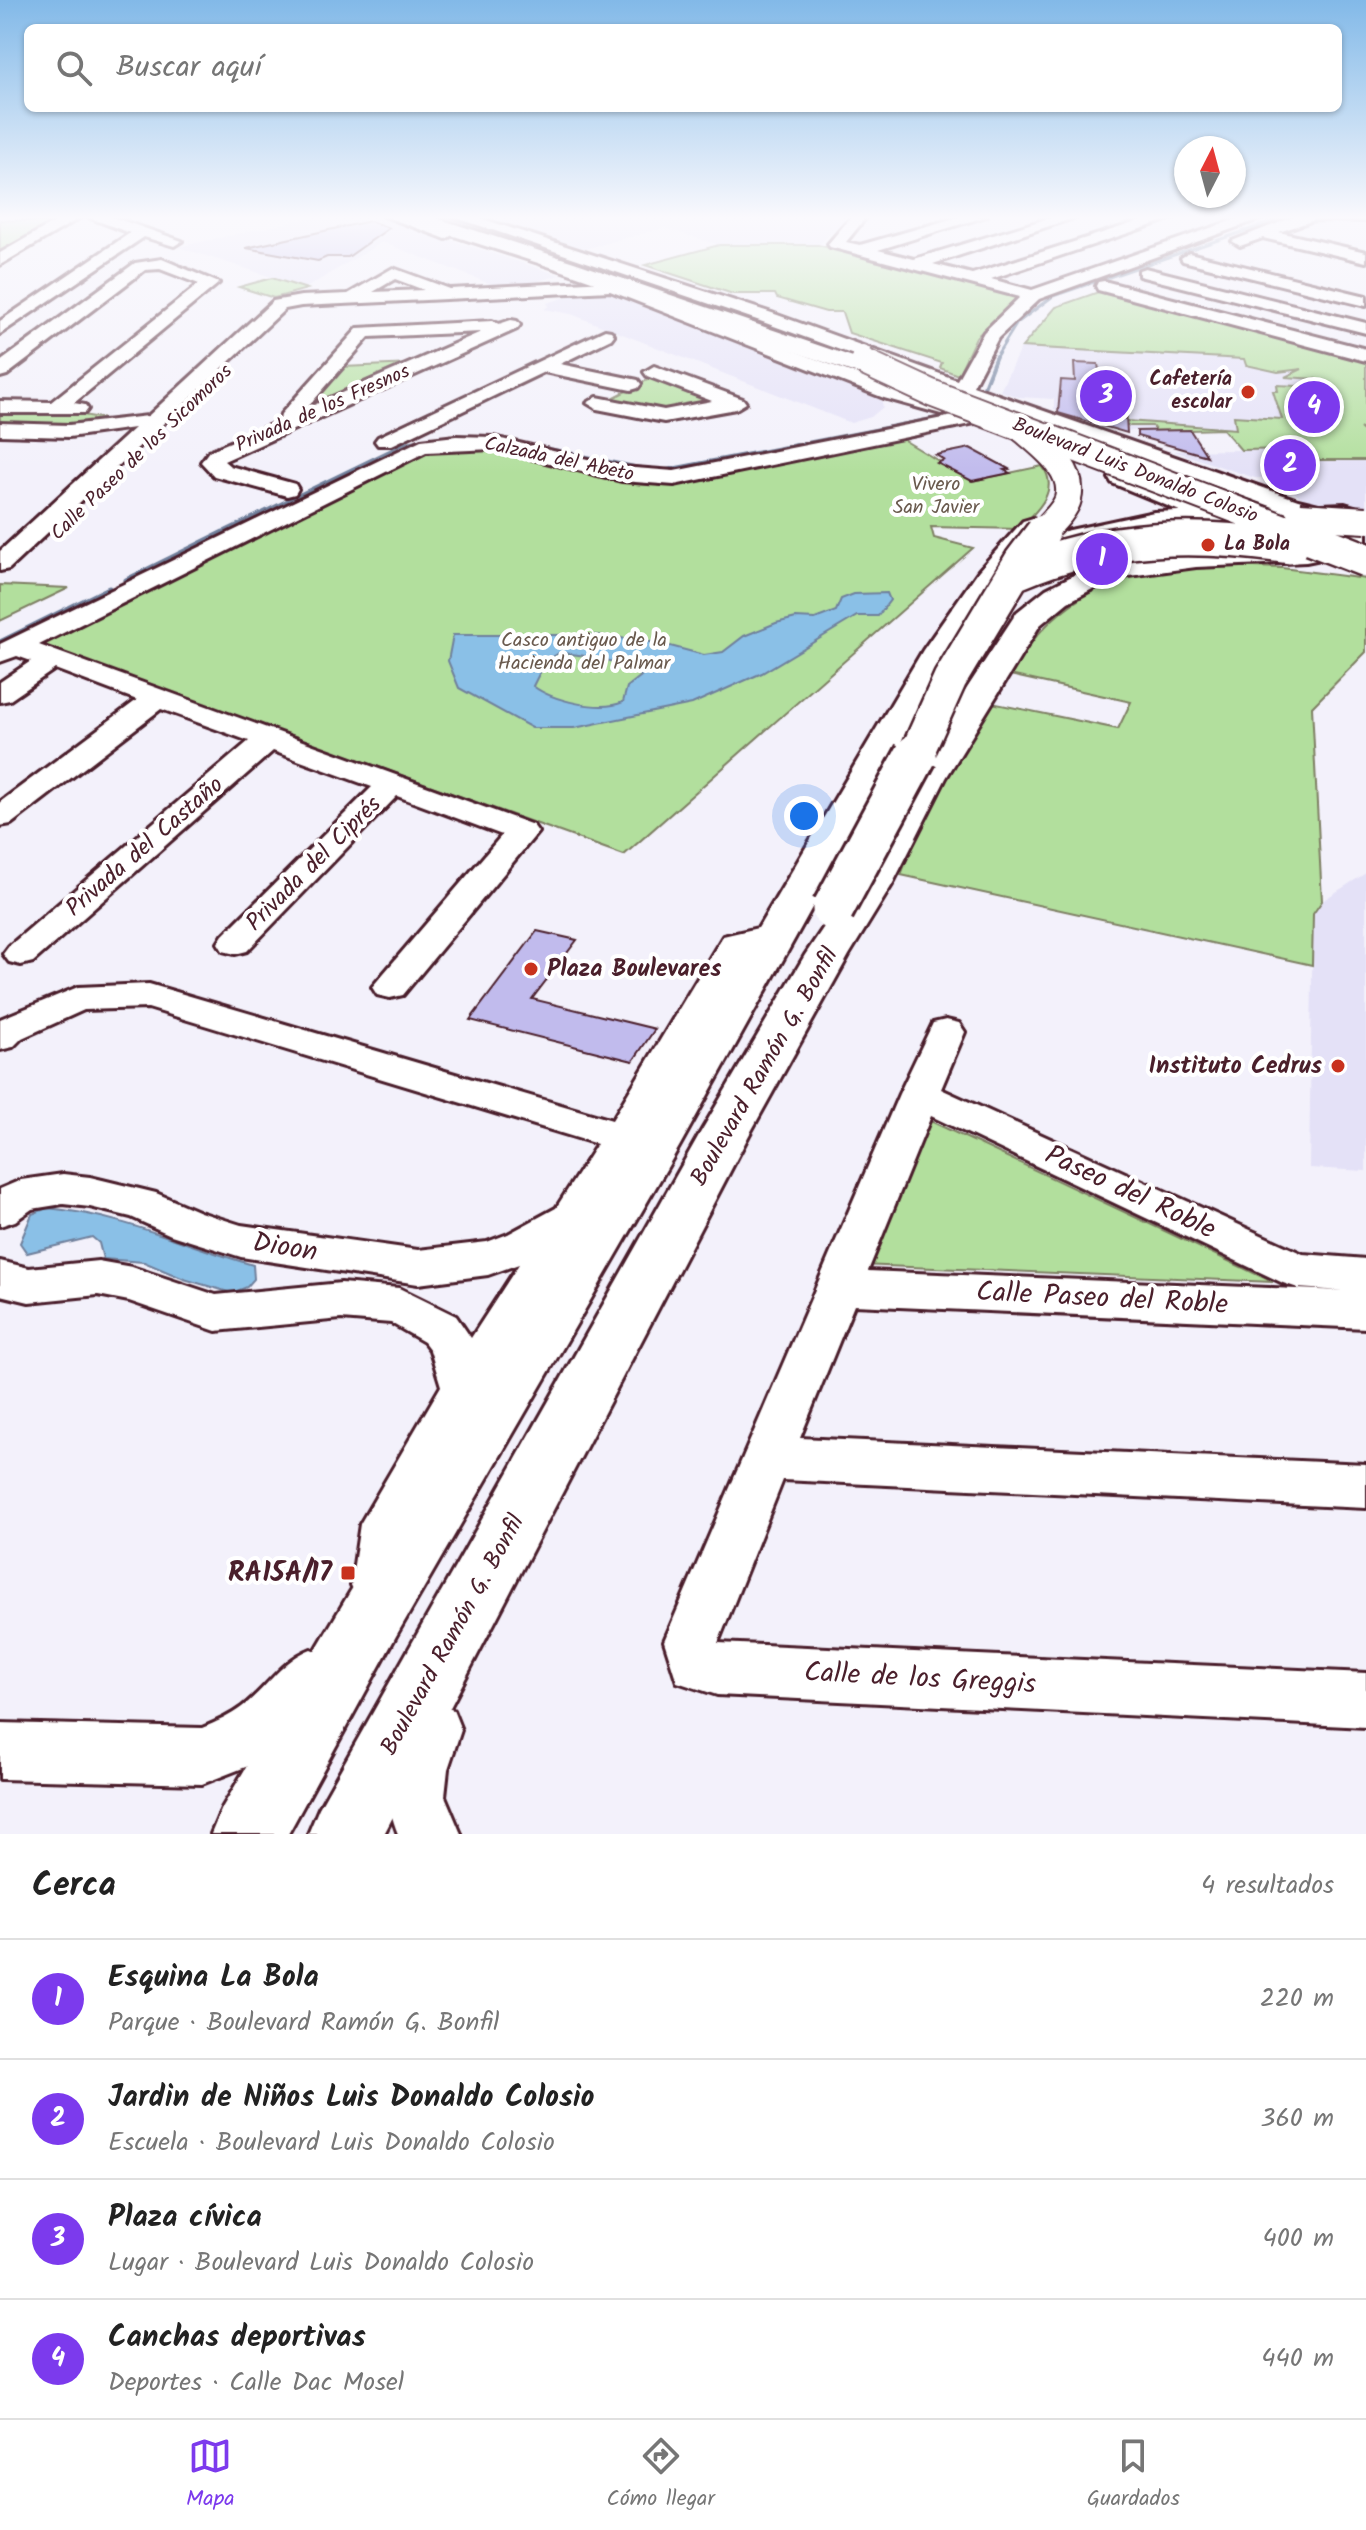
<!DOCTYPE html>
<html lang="es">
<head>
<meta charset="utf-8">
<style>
  body { margin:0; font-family:Kalam,sans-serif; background:#f6f6f6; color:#222 }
  .compass { position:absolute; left:1174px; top:136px; width:72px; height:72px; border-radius:50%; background:#fff; box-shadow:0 2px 6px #0004; rotate:6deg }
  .you { position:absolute; left:804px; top:816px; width:28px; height:28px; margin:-20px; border:6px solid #fff; border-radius:50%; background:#1a73e8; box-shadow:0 0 0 12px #1a73e833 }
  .badge { display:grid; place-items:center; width:52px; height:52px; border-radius:50%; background:#7c3aed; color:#fff; font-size:26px; font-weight:700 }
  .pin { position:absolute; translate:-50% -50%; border:4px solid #fff; box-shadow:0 2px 8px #0006 }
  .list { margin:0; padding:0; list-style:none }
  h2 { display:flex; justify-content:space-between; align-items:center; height:104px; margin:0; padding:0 32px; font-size:34px }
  h2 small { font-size:26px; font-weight:400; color:#767676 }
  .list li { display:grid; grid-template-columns:52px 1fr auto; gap:24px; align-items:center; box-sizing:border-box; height:120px; padding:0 32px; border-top:2px solid #e0e0e0 }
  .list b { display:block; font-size:30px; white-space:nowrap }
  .list p { margin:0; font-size:26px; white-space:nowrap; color:#767676 }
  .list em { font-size:26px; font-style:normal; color:#767676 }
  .icon { flex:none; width:44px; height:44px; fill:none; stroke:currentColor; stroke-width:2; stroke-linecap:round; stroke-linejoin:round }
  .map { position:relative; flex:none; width:1366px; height:1834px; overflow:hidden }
  .search { position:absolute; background:#fff; box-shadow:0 2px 6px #0004; left:24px; right:24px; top:24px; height:88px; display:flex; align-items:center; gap:20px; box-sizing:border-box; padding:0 28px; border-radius:12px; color:#767676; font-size:30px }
  .sheet { height:584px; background:#fff }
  nav { display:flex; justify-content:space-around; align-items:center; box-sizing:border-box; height:112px; border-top:2px solid #e0e0e0; background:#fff; font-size:22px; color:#767676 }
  nav a { display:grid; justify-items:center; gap:4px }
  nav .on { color:#7c3aed }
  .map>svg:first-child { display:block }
</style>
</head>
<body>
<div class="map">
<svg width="1366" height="1834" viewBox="0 0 1366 1834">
  <rect width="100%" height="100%" fill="#f3f1fb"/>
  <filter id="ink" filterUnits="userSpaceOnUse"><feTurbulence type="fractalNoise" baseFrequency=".0125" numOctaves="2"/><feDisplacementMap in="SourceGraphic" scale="16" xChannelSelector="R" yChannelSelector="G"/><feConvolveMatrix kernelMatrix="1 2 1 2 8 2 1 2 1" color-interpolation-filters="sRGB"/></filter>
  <g filter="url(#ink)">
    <g fill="#e4e1f7">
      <path d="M318,216h58l184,59 -54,15 -124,-48 -76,46 -128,-41z"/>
      <path d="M479,216h370l-31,29h-99l-55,-17 -79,21z"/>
      <path d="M599,287l281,107 3,13 -12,10 -20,6 -280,-109 -27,-5 5,-3 -2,-3z"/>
      <path d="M1068,302l166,44 132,40v122l-53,-6 -16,-7 -14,-17h-28l-81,-27 65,-1 -17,-21 -107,2 -61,-22v-10l-35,-2 -19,-6 20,-42 10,-14 26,-28z"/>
      <path d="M1366,873v298l-57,-3 4,-254 9,-13z"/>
    </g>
    <g fill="#b2df9d" stroke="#7e7f64" stroke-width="2">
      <path d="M0,220l56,2 -56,32z"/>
      <path d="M719,245h99l202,51 -44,41 -18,38 -18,-7 2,-5 -93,-30 -7,-21h-16l-49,-14 -2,-4h-42l-88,-29z"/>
      <path d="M272,278l35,11 -33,9 -35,-11z"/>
      <path d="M1104,290l262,69v73l-6,-4 6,6v26h-62l-10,-11 -53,1 -18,-21 -67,2 -4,-5h-22l-19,-8 7,-6 9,1v8l109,8 -2,-13 48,3 -9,-28h5l-1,-6 42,2 -3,-8 -31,-2 17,-8 -24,3 -32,-7 -2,-6 -222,-12 34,-40z"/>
      <path d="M414,364l-115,52 43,-49z"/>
      <path d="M653,377l67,26 -57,11 -56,-13z"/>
      <path d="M0,411h61l50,9 -2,3 -37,3 -72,-2z"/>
      <path d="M902,439l70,42 70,-15c19,24 -6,46 -23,63l-88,-2 3,11 39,10 -349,307 -588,-211 381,-191 57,-8 224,34z"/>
      <path d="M1227,566l55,2 84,11v73l-54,55 10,194 -9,13 -1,51 -411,-90 18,-47 10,-49 23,-8 40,-68 126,26 13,-27 -121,-27c10,-14 19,-32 32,-45 53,-57 112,-60 185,-64z"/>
      <path d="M0,585l69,3 -69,33z"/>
      <path d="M924,1118l349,164 -413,-17z"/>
    </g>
    <g fill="#8ac0e7" stroke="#70809c" stroke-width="2" fill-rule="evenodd">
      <path d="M887,593l3,7 -12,16h-21l-95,57 -70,31 -118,24h-42l-73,-40 -11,-27 5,-26h144l62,8 45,12 19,-3 21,-16 32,-13 20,-5 19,1 21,-8 5,-12 13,-5zM559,653c19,1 72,9 82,23l-14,11 -4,15c-22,10 -70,-1 -90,-16l12,-24z"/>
      <path d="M47,1208c71,6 137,37 206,57l1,14 -7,8 -15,6 -48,-14 -40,-17 -41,-3 -4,-16 -7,-6 -65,16 -7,-10 12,-29z"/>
    </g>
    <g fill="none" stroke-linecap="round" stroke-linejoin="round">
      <path stroke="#70809c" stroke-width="3" d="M995,358l22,-35 36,-27 236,-80"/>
      <g stroke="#70809c" stroke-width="4">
        <path d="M983,389l13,-33"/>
        <path d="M661,471l276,-53"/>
        <path d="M219,534l187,-91c83,-15 158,11 238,26"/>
      </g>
      <g stroke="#70809c" stroke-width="5">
        <path d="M126,580l97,-48"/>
        <path d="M0,642l109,-54"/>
      </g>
    </g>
    <g fill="#c1bbed" stroke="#4a1f2b" stroke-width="2">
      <path d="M370,221l19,7 -41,29h-21l-9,4 -72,-13z"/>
      <path d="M1074,363l24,1 3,18 23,1 3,50 -69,-20 3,-33 14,1z"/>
      <path d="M1190,430l17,26 -70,-20v-5z"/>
      <path d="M970,448l39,21 -5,1 6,3 -38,8 -35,-18 7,-3 -8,-5z"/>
      <path d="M537,931l40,9 -45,59 123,30 -22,32 -163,-41z"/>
    </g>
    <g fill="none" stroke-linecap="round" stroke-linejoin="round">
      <g stroke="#4a1f2b" stroke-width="6">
        <g id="minor">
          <path d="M65,216h18l-83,49v-12z"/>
          <path d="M85,216h24l73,25 -8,5 -30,-9 -144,97v-13l130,-88z"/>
          <path d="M384,216h23l47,18 -8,5 -5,-2z"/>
          <path d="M451,216h23l298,97 185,67 27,-48 36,-35 -190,-50 -2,-3 24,-28h15l-21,26 14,3 102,-29h25l-109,34 36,9 142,-43h24l-147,48 39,10 184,-58h23l-188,63 41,11 213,-74h23l-229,83 -41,39 -25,48 325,114 45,11 4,5 -4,5 -8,2 -53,-13 -522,-189z"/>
          <path d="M1296,216h70v5l-52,-1 -35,12 87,20v10l-103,-24 -23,8 -8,-5z"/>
          <path d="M1189,253l177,43v10l-183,-45 -2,-3z"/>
          <path d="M162,259l57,24 -145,120 11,2 3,4 -3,4h-85v-12l51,1 148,-118 -39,-15 -15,1 -138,105 -7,2v-15l135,-99z"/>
          <path d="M393,268l57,21 158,-8 290,109 50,14 3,4 -10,6 -57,-16 -274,-107 -309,15 -16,3 -276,260 -9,2v-20l134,-123 -65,9 -69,-2v-12l69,2 79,-9 125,-115 28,-5 47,-2zM395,279l29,11 -51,2z"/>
          <path d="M1145,268l221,55v10l-227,-57v-6z"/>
          <path d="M1104,281l262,68v12l-268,-71 -2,-4 2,-4z"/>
          <path d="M511,320l6,1 3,4 -3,4 -293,132 6,5 65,18 3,5 -3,5 -8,2 -73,-20 -13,-14 8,-11 71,-30 1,-7 77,-86 134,-7 7,3zM481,332l-174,76 62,-71z"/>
          <path d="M605,330l6,1 3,4 -3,4 -51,25 78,16 3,4 -3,4 -7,2 -87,-18 -152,73h-14l-3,-4 3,-4z"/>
          <path d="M654,366l89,33 3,4 -10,6 -72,13 -67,-13 -10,-6 10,-6 67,13 48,-9 -65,-25 -3,-4z"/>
          <path d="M968,413l10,6 -3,4 -301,62 -52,-4 -129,-32 -67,3 -387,193 494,180 5,7 -135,163 -13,3 -13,-3 -5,-8 130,-152 -105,-39 -150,155 -12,3 -12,-3 -5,-8 5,-8 149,-148 -99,-36 -240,211 -12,3 -12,-3 -6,-8 6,-8 240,-205 -88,-32 -150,115 -11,2v-24l137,-102 -82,-31 -45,31 -10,2v-20l31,-21 -14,-5 -17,6v-18l421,-204 35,-4 37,1 129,30 52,4z"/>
          <path d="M1120,471l129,52 4,5 -4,5h-16l-121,-50 -3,-5 3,-5z"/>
          <path d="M775,924l12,4 5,7 -5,7 -39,10 -102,178 8,3 6,10 -6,10 -14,4 -9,-2 -149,247 -72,126 -7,57 -8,17 -18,7 -18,-7 -8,-17 9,-61 81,-138 -11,-36 -6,-8 -33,-19 -50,-4 -125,12 -87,-30 -31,-6 -69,7 -29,-7v-34l29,7 69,-7 34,6 84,28 125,-12 58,5 57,28 15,22 48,-74 -31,11 -70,9 -177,-27 -70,-22 -40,-18 -41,-10 -27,-3 -31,5 -17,12 -15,5v-37l21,-9 42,-6 27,3 66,16 44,19 41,13 177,25 69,-8 21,-8 48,-26 41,-64 -449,-136 -64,2 -62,28 -9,9 -13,3v-31l78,-32 71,-3 463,136 111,-184z"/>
          <path d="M946,1020l13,3 6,9 -24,57 362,165 63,5v69l-512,-23 -54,133 566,26v44l-583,-28 -65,163 648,30v54l-649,-32 -40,-13 -13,-41 235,-547 34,-71zM931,1116l352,167 15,5 45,3 -475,-20z"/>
          <path d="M311,1649l19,8 8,19 -8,19 -46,50 -23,16 -59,23 -202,-5v-56l202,5c15,-6 28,-12 40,-21 25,-19 39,-46 69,-58z"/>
          <path d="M433,1702l20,8 8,20 -13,39 -3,27 16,38h-63c-20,-49 -4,-78 15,-124z"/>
        </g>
      </g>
      <g stroke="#4a1f2b" stroke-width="6">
        <g id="major">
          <path d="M401,216h29l144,46 329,112 4,5 -4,5h-16l-327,-114 -156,-50z"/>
          <path d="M1345,504l10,3 4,6 -4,6 -201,11 -88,18 -10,-3 -5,-6 5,-6 98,-21z"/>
          <path d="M1033,518l10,3 4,6 -46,55 -46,68 -276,497 -283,489 -108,198h-77l11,-26 128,-216 286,-458 287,-484 56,-80 44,-49z"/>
          <path d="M1366,532v18l-60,12 -110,5 -67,9 -29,9 -32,17 -28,23 -94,153 -54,107 -43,70 -100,180 -365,699h-76l11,-26 380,-673 106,-180 47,-70 56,-107 109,-166 29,-23 32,-16 45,-14 73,-10 110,-5z"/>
        </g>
      </g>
      <use href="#minor" fill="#fff" fill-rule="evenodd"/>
      <use href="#major" fill="#fff" fill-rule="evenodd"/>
      <g stroke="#4a1f2b" stroke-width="30" stroke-linecap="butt">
        <g id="major-bridge-far2">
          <path d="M864,362l67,31 369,141"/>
          <path d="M1023,429c19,17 53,40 45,70 -3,12 -19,26 -27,35"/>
          <path d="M1300,516l66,4"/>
        </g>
      </g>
      <g stroke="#4a1f2b" stroke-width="38" stroke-linecap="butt">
        <g id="major-bridge-far1">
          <path d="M1294,532l72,28"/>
          <path d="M1019,572c89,-38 177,-39 271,-25"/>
          <path d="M915,757l35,-78 71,-118 22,-29"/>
        </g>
      </g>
      <g stroke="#4a1f2b" stroke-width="47" stroke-linecap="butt">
        <path id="major-bridge" d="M833,909l83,-154"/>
      </g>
      <use href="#major-bridge-far2" stroke="#fff" stroke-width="26"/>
      <use href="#major-bridge-far1" stroke="#fff" stroke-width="33"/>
      <use href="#major-bridge" stroke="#fff" stroke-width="41"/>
    </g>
  </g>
  <linearGradient id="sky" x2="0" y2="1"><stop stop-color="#82b9e8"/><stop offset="0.46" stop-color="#faf9fd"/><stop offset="1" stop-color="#faf9fd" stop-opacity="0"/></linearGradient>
  <rect width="1366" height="473" fill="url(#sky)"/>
  <g fill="#c8321e" stroke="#fff" stroke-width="3">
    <circle cx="1248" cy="392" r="8"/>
    <circle cx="1208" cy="545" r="8"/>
    <circle cx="531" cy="969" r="8"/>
    <circle cx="1338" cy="1066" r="8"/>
    <rect x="340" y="1565" width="16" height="16" rx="4"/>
  </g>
  <g text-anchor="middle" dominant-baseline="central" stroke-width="8" stroke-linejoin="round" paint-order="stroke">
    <g font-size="20" font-weight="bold" fill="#4a1f2b" stroke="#fff" text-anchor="end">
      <text x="1232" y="380">Cafetería<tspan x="1232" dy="23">escolar</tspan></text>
      <text x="1224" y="545" text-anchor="start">La Bola</text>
    </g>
    <g font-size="20" fill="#4a1f2b" stroke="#fff">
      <text transform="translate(323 409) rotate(-24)">Privada de los Fresnos</text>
      <text transform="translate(142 453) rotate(-44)">Calle Paseo de los Sicomoros</text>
      <text transform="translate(559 460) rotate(12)">Calzada del Abeto</text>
      <text transform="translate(1135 471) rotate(21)">Boulevard Luis Donaldo Colosio</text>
    </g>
    <g font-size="20" fill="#69594d" stroke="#fff">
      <text x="936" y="485">Vivero<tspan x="936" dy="23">San Javier</tspan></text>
      <text x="584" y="641">Casco antiguo de la<tspan x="584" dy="23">Hacienda del Palmar</tspan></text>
    </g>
    <g font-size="24" fill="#4a1f2b" stroke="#fff">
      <text transform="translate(145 847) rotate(-41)">Privada del Castaño</text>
      <text transform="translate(314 864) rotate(-45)">Privada del Ciprés</text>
      <text transform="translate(765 1067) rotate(-60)">Boulevard Ramón G. Bonfil</text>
      <text transform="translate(453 1635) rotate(-61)">Boulevard Ramón G. Bonfil</text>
    </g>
    <g font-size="24" font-weight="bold" fill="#4a1f2b" stroke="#fff" text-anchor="start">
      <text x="547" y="969">Plaza Boulevares</text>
      <text x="1322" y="1066" text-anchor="end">Instituto Cedrus</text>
    </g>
    <g font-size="28" fill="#4a1f2b" stroke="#fff">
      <text transform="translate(1130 1193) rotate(25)">Paseo del Roble</text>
      <text transform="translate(285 1248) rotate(9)">Dioon</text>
      <text transform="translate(1102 1299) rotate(3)">Calle Paseo del Roble</text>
      <text transform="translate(920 1679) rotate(3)">Calle de los Greggis</text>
    </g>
    <g font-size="28" font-weight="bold" fill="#4a1f2b" stroke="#fff" text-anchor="end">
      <text x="332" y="1573">RA15A/17</text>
    </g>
  </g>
</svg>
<svg class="compass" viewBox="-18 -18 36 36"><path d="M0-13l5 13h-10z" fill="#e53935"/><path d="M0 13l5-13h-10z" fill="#767676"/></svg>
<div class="you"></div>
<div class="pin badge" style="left:1102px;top:559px">1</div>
<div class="pin badge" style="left:1290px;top:465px">2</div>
<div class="pin badge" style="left:1106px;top:396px">3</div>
<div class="pin badge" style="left:1314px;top:407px">4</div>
<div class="search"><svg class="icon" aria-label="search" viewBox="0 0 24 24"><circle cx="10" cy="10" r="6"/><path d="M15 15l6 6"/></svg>Buscar aquí</div>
</div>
<section class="sheet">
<h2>Cerca<small>4 resultados</small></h2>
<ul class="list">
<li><span class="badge">1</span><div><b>Esquina La Bola</b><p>Parque · Boulevard Ramón G. Bonfil</p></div><em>220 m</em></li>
<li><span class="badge">2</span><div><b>Jardin de Niños Luis Donaldo Colosio</b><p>Escuela · Boulevard Luis Donaldo Colosio</p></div><em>360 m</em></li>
<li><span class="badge">3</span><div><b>Plaza cívica</b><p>Lugar · Boulevard Luis Donaldo Colosio</p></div><em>400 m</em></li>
<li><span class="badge">4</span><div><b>Canchas deportivas</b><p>Deportes · Calle Dac Mosel</p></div><em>440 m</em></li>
</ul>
</section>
<nav>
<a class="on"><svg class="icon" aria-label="map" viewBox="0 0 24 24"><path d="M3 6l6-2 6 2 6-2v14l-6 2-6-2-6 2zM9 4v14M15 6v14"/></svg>Mapa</a>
<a><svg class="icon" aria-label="directions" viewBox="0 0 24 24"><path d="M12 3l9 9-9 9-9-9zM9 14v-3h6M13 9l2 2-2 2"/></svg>Cómo llegar</a>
<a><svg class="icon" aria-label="saved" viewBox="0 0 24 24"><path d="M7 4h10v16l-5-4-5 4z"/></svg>Guardados</a>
</nav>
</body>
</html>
